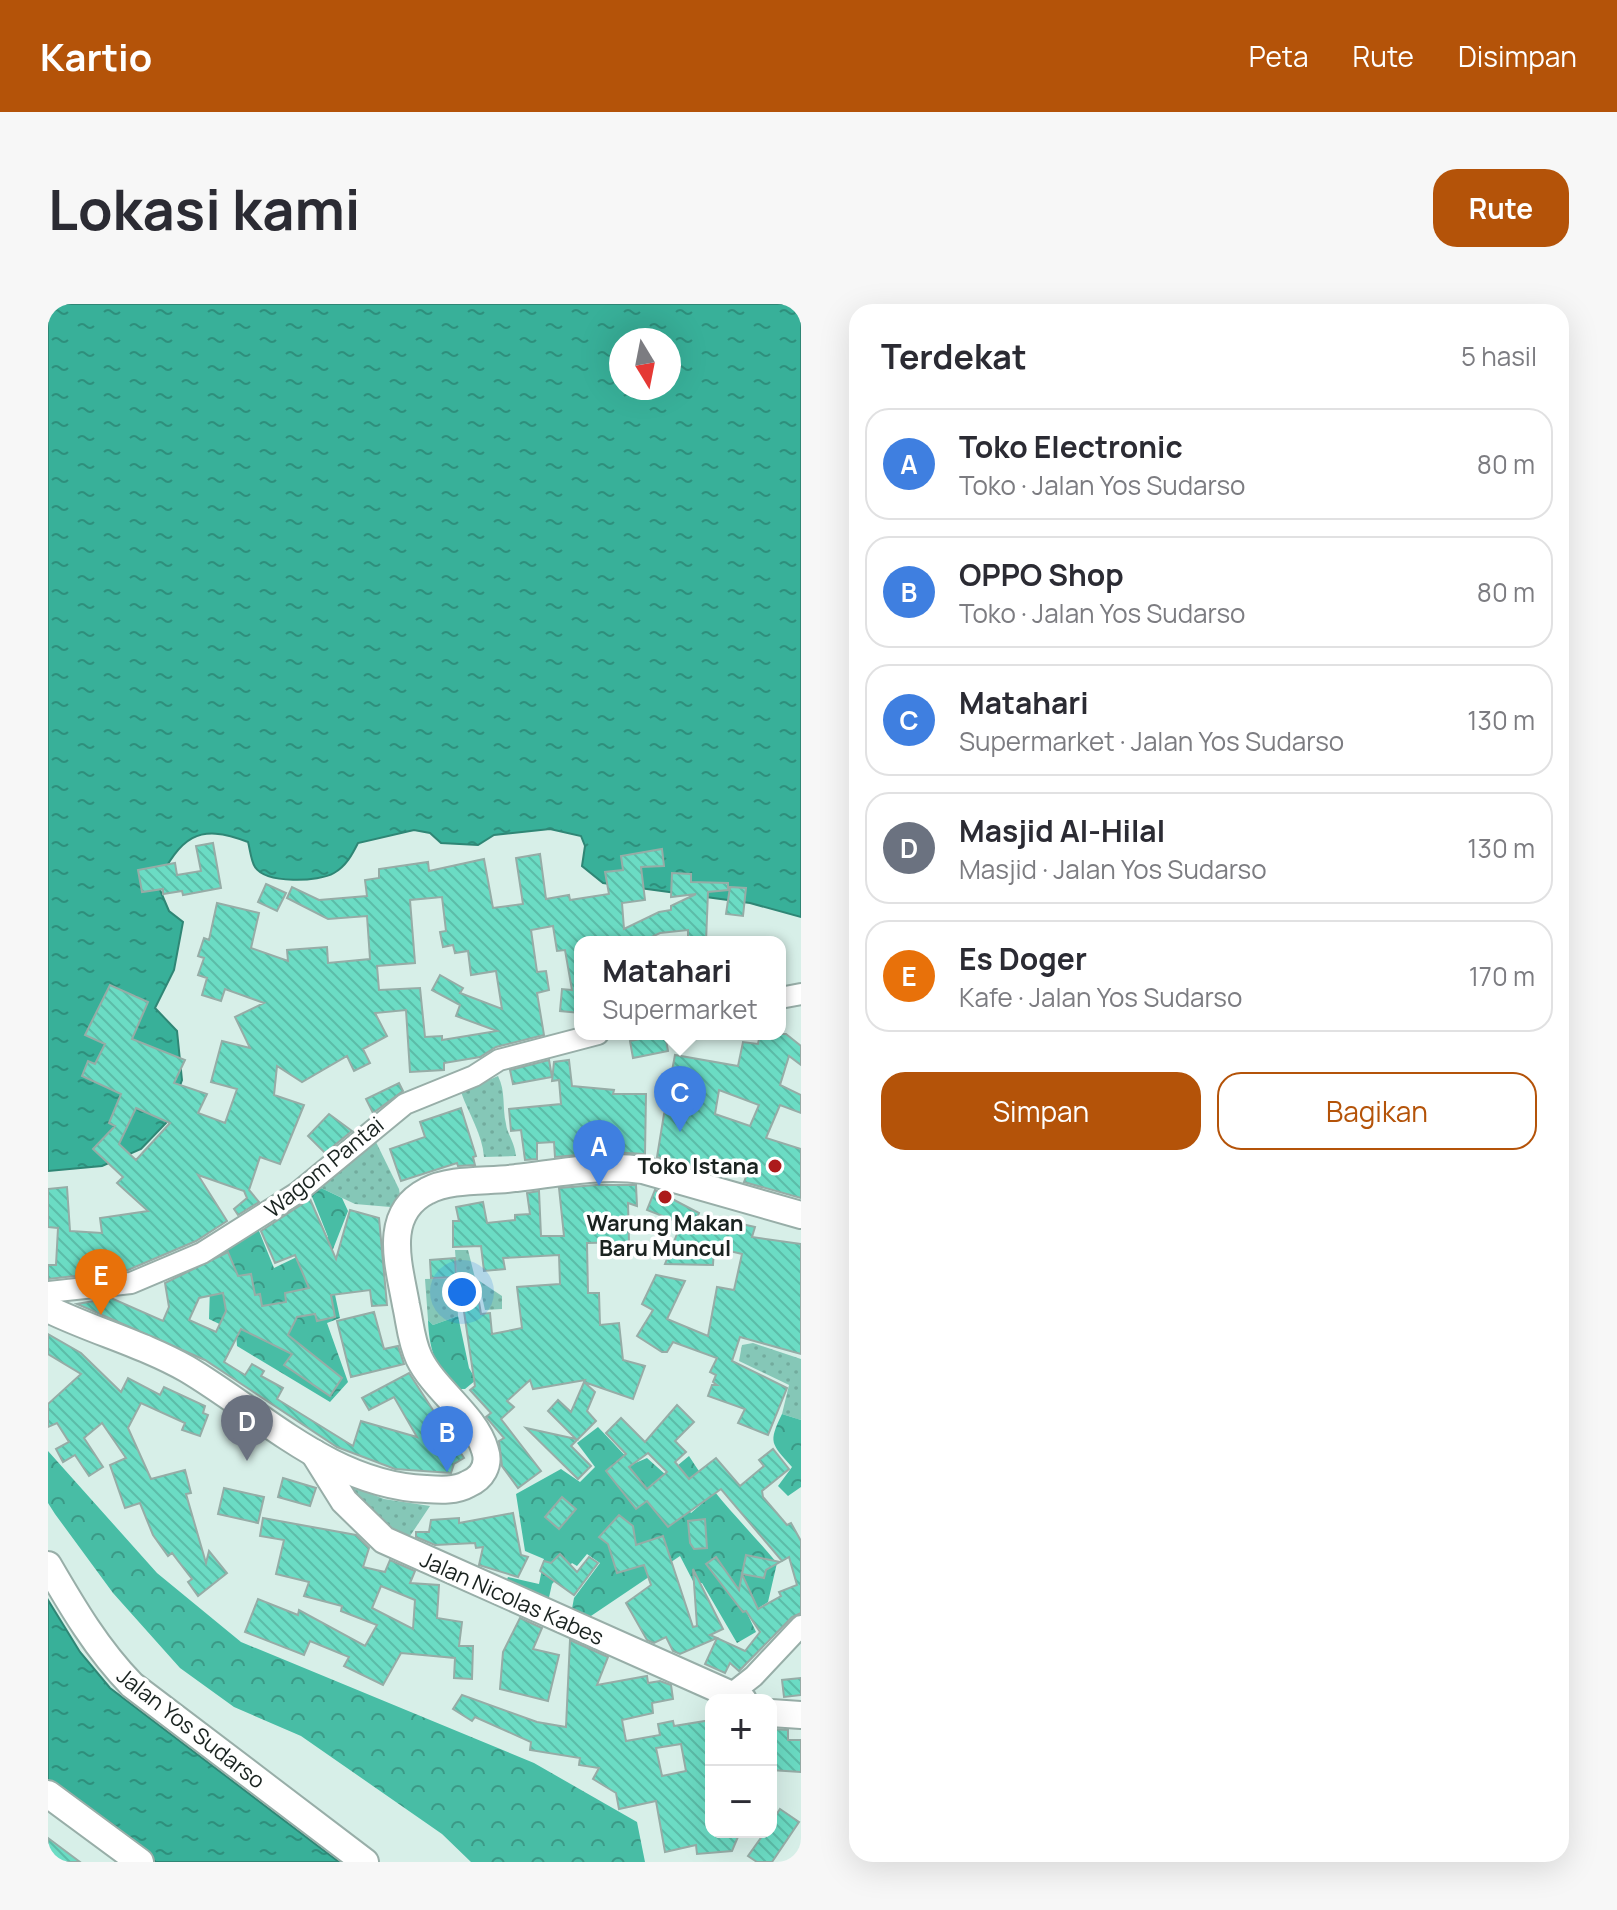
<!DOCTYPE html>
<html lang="id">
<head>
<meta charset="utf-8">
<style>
  body { margin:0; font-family:Manrope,sans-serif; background:#f7f7f7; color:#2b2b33 }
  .controls { position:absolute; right:24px; bottom:24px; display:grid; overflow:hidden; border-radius:16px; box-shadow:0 8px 32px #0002 }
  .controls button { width:72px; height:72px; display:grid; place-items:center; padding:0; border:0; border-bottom:2px solid #e1e1e2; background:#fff; color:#2b2b33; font:40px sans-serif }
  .compass { position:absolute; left:561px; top:24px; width:72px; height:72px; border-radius:50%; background:#fff; box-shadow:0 8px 32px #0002; rotate:170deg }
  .you { position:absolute; left:414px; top:988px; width:28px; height:28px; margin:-20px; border:6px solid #fff; border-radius:50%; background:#1a73e8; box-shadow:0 0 0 12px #1a73e833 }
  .badge { display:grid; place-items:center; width:52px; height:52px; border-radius:50%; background:#b45309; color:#fff; font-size:26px; font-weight:700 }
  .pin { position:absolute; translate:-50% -66px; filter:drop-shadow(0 2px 4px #0008) }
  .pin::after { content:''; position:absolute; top:42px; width:28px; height:24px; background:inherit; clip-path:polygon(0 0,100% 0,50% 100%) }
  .popup { position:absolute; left:526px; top:632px; width:212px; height:104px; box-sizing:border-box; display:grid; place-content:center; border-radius:16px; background:#fff; filter:drop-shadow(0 2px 6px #0005); font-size:26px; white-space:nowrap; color:#7c7c81 }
  .popup b { font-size:30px; color:#2b2b33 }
  .popup::after { content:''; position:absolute; left:50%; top:100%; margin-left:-16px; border:16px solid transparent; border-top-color:#fff }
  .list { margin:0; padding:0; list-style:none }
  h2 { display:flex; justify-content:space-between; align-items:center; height:104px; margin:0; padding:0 32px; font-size:34px }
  h2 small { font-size:26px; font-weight:400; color:#7c7c81 }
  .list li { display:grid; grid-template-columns:52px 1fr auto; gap:24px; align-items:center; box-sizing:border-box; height:112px; margin:0 16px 16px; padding:0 16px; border:2px solid #e1e1e2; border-radius:24px }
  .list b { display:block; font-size:30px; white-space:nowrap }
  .list p { margin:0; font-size:26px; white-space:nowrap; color:#7c7c81 }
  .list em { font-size:26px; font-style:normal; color:#7c7c81 }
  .actions { display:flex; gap:16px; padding:24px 32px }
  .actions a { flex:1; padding:18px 0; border:2px solid #b45309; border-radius:24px; text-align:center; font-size:28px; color:#b45309 }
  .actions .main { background:#b45309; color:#fff }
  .map { position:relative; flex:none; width:753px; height:1558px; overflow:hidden; border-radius:24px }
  header { display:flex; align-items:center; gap:48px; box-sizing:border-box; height:112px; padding:0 40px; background:#b45309; color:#fff }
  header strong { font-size:38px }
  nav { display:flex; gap:44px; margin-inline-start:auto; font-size:28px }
  .intro { display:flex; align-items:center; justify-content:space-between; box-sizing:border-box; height:192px; padding:0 48px }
  h1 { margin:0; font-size:56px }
  .button { padding:20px 36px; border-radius:24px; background:#b45309; color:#fff; font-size:28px; font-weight:700 }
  main { display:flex; gap:48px; padding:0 48px }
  aside { flex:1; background:#fff; border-radius:24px; box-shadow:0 8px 32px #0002 }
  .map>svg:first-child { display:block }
</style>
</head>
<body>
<header>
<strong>Kartio</strong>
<nav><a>Peta</a><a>Rute</a><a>Disimpan</a></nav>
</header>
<div class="intro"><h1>Lokasi kami</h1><a class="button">Rute</a></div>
<main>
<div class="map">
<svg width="753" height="1558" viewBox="0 0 753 1558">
  <defs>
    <pattern id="green-dots" width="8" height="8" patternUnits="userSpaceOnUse" patternTransform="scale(2)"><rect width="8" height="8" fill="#85c7b7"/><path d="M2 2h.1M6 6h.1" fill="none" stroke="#72ab9d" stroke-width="1.8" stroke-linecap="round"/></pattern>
    <pattern id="forest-crowns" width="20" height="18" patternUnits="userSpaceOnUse" patternTransform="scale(2)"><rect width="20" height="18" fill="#48bda5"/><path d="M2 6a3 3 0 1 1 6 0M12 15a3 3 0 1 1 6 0" fill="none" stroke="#3b9986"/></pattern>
    <pattern id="water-ripples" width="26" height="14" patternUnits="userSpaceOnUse" patternTransform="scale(2)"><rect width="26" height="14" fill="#38b099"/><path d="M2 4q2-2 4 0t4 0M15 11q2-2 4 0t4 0" fill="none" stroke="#2e8f7c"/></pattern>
    <pattern id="building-back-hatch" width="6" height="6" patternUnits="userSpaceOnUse" patternTransform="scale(2)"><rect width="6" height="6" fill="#6bdcc4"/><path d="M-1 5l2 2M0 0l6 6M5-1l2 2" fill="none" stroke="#5cbca8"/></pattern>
  </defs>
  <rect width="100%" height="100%" fill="#d7efe8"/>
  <g fill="url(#green-dots)">
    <path d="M450,772c8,16 4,31 8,48 1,10 8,16 10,32l-32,1c-2,-24 -15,-42 -23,-65z"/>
    <path d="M326,834l25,51 3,19 -47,-4 -34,-16 7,-13z"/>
    <path d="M407,946h13l7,28 27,18v13l-17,1 -4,-18 -7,1 -2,-6 -11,1 -4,5 1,23 -25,9 -5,-5 -3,-41 32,-1z"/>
    <path d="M705,1039l48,16v61l-19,-6 7,-29 -50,-24 3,-16z"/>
    <path d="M306,1183l30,12 46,7 -24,36 -20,-11 -38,-43z"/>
  </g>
  <g fill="url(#forest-crowns)" fill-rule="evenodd">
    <path d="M273,884l21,10 6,13 -20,51 12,56 -13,5 21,59 -18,20 -93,-56 -1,-14 -27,-13 1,-32 -15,-27 62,-34 17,42 33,-16 2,-7 19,-8 -17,-43z"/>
    <path d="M410,1012l11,52 7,12 -11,9h-12c-18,-23 -24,-41 -25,-69l5,5z"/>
    <path d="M734,1110l19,6v67l-13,9 -10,-10 14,-19c-21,-24 -24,-24 -10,-53z"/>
    <path d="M550,1123l35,37 14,-6 19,17 23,-19c24,39 58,71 88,107l-9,39 -20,13 8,17 -19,11 -35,-60h-8l-14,-27 -95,64 -14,-6 3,-16 26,-35 -13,-9 -10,12 -5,-3 -20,21 -4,18 -44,-16 4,-9 31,7 5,-25 -19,-8 -9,-57 45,-25 19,13 15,-15 -18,-24zM638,1172l20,24 -15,13 -21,-25z"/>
    <path d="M0,1147l109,122 84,69 293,121 103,59 8,40h-174l-29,-28 -141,-98 -67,-29 -54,-39 -67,-75 -58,-79 -7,-11z"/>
  </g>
  <g fill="url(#water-ripples)" stroke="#2f8675" stroke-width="2" fill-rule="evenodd">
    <path d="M0,0h753v613l-51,-14 -147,-20 -21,-17 3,-20 -4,-10 -31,-7 -56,6 -16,10 -37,-2 -11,-10 -16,-3 -56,13c-6,12 -12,23 -24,30 -15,9 -68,11 -79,-6 -4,-6 -5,-18 -7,-25 -51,-20 -67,-4 -91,41l12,28 14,11 -9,48 -19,38 22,23 5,49 -16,43 -25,26 -39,17 -54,5zM573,36h48v48h-48z"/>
    <path d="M0,1296l32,52 30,36 229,174h-183l-108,-80z"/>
  </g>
  <g fill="url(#building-back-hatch)" stroke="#96aca6" stroke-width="2" fill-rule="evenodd">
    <path d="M165,539l8,45 -38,7 -1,-4 -19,3v-5l-21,3 -4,-22 37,-7 2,12 24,-4 -5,-25z"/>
    <path d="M614,545l2,17 -23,1 4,33 -23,3 2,26 35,-17 12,-2v-4l25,-12 -25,3 1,-24 19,1v8l37,1v7l-20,2 -2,50h-18v-12l-28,3 -19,9h-61v71l-20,-2 2,-22 10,1 -7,-40 -8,1 -4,-25 -22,4 6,42 9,-1 3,19 -12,3 7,42 -48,12 -16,10 -36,6v7l-34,2 -4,-62 -31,3 12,23 -24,13 7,14 -16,8 -7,-15 -45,26 -25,-16 -3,29 30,10 -24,59 -20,-7 -11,33 10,12 -21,13 -4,-6 13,-11 -3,-7 -46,-16 29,46 -31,20 -68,29 -80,9v-14h8l2,-37 -10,-1v-38l19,-2 3,44 32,2 -2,-15 48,-7 -31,-28 6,-6 -30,-28 22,-23 -6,-3 12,-29 -39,-18 6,-15 7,3 10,-20 -20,-9 25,-50 38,17 -16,37 53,21 -11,23 33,11 -9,19 27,10 12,-34 -26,-7 11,-41 28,7 -15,-31 29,-14 -39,-14 -4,12 -19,-6 5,-17 -9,-3 6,-17 -6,-2 6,-18 5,2 8,-37 42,10 -8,35 37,13 -1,-11 40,-3 1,16 42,-4 -3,-43 -39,3 -41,-21 5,-11 27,13 48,-4 -2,-16 14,-2v-9l49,-7 1,9 55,-12 9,49 30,-4 -7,-46 24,-4 6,45 23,-4 1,5 39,-6 -4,-22 18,-2 -2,-14zM394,593l4,34 -6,1 3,15 10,-2 2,8 13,-2 3,24 25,-4 6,38 -42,-16 3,-5 -23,-13 -8,15 28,15 -4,11 41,15 -55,9v-4l-17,1 -5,-49 -41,2 -2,-24 38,-3 -5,-63zM88,804l34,15 -34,37 -17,-16z"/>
    <path d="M218,580l20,9 -9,18 -19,-9z"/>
    <path d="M682,583l16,1 -3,28 -17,-2z"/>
    <path d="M617,730l3,17 -35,7 -3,-17z"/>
    <path d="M712,730h26l15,12v19l-12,-9 -9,29 21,10v18l-21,-8 -14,33 35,11v49l-57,-16 2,-5 -25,-8 -2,6 -62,-18 7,-43 10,-26 -5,-1 6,-32 63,11 5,-24 15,2zM671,786l40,15 -9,21 -35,-12z"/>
    <path d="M501,756l3,17 -39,7 -3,-14z"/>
    <path d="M521,756l3,26 42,4 -1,4h33l-1,60 -35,-2 -55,5 -1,-15 -17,1v16l-12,1 -4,-30 -10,1 -2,-22 52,-5 -2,-24 -7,1 2,-19z"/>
    <path d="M351,779l4,8 -30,22 -7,-14z"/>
    <path d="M413,804l15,48 -3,1 2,8 -17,1 -1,-3 -56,18 -11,-32 35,-12 -5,-15z"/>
    <path d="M281,810l23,17 -27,22 -17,-17z"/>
    <path d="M548,881h40l1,21 -9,-3 1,39 -42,1 1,50h11l1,32 19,-2 4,37 22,6 -12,33 -49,-17 11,10 -8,19 9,10 -25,25 20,20 -13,13 -52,-51 50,11 -28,-28 10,-11 13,12 14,-32 -52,9 -3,-9 -23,21 7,6 -13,12 40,52 -23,17 -16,-22 -3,-25 5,-3 -18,-21 5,-4 -21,-23 5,-4 -13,-88 16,-2 3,18 9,-1 2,21 30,-6 -5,-41 43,-3 -1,-29 -56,3 2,11 -21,2 -3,-25 -28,1v-26h6l-3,-14 27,-5 4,21 28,-3v-5l15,-1 -3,-21 12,-2 2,45h23l-5,-48z"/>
    <path d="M607,886l44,23 -6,14 29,1 2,-8 31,7 -3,10 49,7v110l-61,-17 -8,24 55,27 -19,47 -30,-12 7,-14 -37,-13 4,-11h5l-4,-3 3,-7 -6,-3 7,-14 -44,-16 -6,10h-5l-25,-16 16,-26 -11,-6 14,-29 29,6 -18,38 41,17 9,-49 17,3 8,-36 -28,-7 -1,18 -48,-1 14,-35 -4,-1 3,-6 -31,-12z"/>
    <path d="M262,895l26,60 14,-49 29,8 8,87 -15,1 -2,-16 -39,5 4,22 -18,4 -2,-7 -18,3 -9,18 54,43 -12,18 -46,-31 8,-11 -51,-25 -17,33 21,13 7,-11 12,7 -3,5 22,12 -6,11 76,47 8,-25 56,16 -23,-40 -25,13 -7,-12 47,-25 55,85 -10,6 -3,9 -56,-4 -58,-22 -132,-87 -128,-56 34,-6 52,23 6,-14 -4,-24 63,-31 10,24 13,-2 4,21 5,-1 2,12 24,-4 -1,-9 24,-5 -14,-33 -20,8 -14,-32zM175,989l3,18 -10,21 -27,-12 10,-22z"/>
    <path d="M407,954l1,19 -25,1 -1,-18z"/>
    <path d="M326,1008l10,37 14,-3 6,18 -53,13 -14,-56z"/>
    <path d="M0,1030l33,19 40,39 7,-14 32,17 4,-8 41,19 -2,7 5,2 -8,21 -18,-6 3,-7 -44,-20 -13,25 23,51 34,-9 6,23 -5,1 20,69 3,-12 18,22 -29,23 -10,-14 4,-3 -20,-26 -4,3 -15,-21 -13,-32 -15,5 -15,-43 16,-7 -24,-35 -18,15 19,29 -14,9 -14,-21 -12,7 -7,-13 13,-7 -12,-19 -9,4v-23l33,-30 -33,-20z"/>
    <path d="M629,1101l17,17 -19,19 11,11 -11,10 14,17 27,-21 24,28 24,-20 -5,-6 14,-11 16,20 -27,22 1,6 24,28 4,-2 10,18v72l-9,4 -53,54 -9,-8 -5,10 -20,-9 12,-26 28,13 15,-19 -14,-21 -3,1 -37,-48 10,-7 23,33 3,-16 16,35 23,-13 -2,-4 18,-7 -8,-28 -7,4 -61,-72 -53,38 -21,-26 -11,8 -30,-38 20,-17 -20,-21 15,-15 24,24zM600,1149l19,19 -20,17 -18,-22z"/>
    <path d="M235,1174l33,10 -6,18 -32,-9z"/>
    <path d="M176,1184l40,9 -6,26 -40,-9z"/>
    <path d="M514,1193l14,12 -17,20 -14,-12z"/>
    <path d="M465,1209l8,42 7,2 -10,20 -39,-12 4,-18 -7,1 -1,-5 -40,2 -19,-8v-5h13l2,-12 28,-2v5z"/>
    <path d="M571,1211l14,11 3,19 27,-9 30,91 4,-1 -4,-57 30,60 -13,6 7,3 -37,16 -7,-3 -7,-14 -12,6 -7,-3 -21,-37 25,-18 -7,-20 -27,8 -9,-29 -9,-7z"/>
    <path d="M215,1214l93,17 13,13 -6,19 22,5 5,-12 25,11 -5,12 29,2 -2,33 25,4 -3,24h14l-1,33 -18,-1 1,-20 -54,-5 -18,32 -39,-19 5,-9 -39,-16 -6,14 -59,-23 13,-33 40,16 1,-5 66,36 12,-21 -36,-14 1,-5 -38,-10 5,-14 -33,-8 8,-34 -24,-4zM333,1282l34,14 -2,29 -41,-21z"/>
    <path d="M657,1215l2,29 -13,1 -4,-6 -2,-22z"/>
    <path d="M512,1250l17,18 12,-15 9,6 -24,32 -34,-24 4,-10 7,2z"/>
    <path d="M698,1251l34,7 -14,8 -2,8 -22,-4z"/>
    <path d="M472,1314l22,10 -9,21 26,6 -11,46 -48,-12 3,-37z"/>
    <path d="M522,1336l38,17 -11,28 50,-9 1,7 12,-2 11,4 2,14 -21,4 1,10 -31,7 4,21 34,-6 -2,-11 15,-3 1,5 37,-6v112h29l-8,19 -35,3 -1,-9 -31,7 -9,-51 -37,8 -3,-16 -23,-14 6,-11 -20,-3 1,-7 -50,-8 1,-8 -56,-25 -3,4 -19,-12 9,-14 75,27 29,5zM633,1440l5,27 -24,5 -6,-28z"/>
    <path d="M753,1374v17l-17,2 -2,-17z"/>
    <path d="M723,1425l17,1v10h13v32l-30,-2z"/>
    <path d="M732,1505l19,13 -27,40h-15l-9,-6 17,-24h6v-9z"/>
    <path d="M0,1534l32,24h-32z"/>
  </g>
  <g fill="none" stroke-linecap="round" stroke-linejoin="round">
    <g stroke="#98aea8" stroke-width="24">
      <g id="minor">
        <path d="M732,694l21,-4"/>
        <path d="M0,988l83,-9 71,-30 95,-60 108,-89 69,-28 25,-16 99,-26"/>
        <path d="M683,1390l23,-18 47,-50"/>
      </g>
    </g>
    <g stroke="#98aea8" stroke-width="30">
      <g id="major">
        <path d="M0,1005c45,22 95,35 139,60 77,46 145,116 239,120 14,1 30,2 42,-5 14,-6 22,-19 17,-34 -10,-35 -50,-59 -66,-92 -8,-17 -9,-35 -13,-53 -7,-40 -24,-91 21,-114 24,-13 62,-9 89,-13 43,-5 84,-14 127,-8l158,45"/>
        <path d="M266,1149l30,48 40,39 359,160"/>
        <path d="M0,1261c25,43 49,84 84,120l233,177"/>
        <path d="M723,1409l30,2"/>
        <path d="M0,1490l92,68"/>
      </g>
    </g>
    <use href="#minor" stroke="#fff" stroke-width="20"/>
    <use href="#major" stroke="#fff" stroke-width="26"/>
  </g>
  <g fill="#ac1a1b" stroke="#fff" stroke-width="3">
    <circle cx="727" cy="862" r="8"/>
    <circle cx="617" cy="893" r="8"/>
  </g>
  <g text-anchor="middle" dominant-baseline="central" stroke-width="7" stroke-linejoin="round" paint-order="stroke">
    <g font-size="22" font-weight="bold" fill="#1a2320" stroke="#fff" text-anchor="end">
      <text x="711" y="862">Toko Istana</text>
      <text x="617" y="919" text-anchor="middle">Warung Makan<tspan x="617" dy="25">Baru Muncul</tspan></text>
    </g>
    <g font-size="22" fill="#1a2320" stroke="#fff">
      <text transform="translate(276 863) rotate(-39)">Wagom Pantai</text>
      <text transform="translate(464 1294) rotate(24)">Jalan Nicolas Kabes</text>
      <text transform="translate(143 1424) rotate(38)">Jalan Yos Sudarso</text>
    </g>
  </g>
</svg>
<div class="controls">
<button>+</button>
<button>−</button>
</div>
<svg class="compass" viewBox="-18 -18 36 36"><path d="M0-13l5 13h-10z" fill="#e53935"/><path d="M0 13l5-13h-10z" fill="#7c7c81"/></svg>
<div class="you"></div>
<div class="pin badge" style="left:551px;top:882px;background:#3f7fe0">A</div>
<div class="pin badge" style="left:399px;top:1168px;background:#3f7fe0">B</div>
<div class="pin badge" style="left:632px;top:828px;background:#3f7fe0">C</div>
<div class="popup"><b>Matahari</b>Supermarket</div>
<div class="pin badge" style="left:199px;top:1157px;background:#6b7280">D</div>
<div class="pin badge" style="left:53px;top:1011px;background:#e8710a">E</div>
</div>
<aside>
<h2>Terdekat<small>5 hasil</small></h2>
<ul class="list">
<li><span class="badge" style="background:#3f7fe0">A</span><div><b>Toko Electronic</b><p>Toko · Jalan Yos Sudarso</p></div><em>80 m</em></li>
<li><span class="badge" style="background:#3f7fe0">B</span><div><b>OPPO Shop</b><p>Toko · Jalan Yos Sudarso</p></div><em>80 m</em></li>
<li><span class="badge" style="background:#3f7fe0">C</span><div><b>Matahari</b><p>Supermarket · Jalan Yos Sudarso</p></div><em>130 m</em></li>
<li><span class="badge" style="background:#6b7280">D</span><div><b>Masjid Al-Hilal</b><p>Masjid · Jalan Yos Sudarso</p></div><em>130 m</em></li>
<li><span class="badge" style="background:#e8710a">E</span><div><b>Es Doger</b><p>Kafe · Jalan Yos Sudarso</p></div><em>170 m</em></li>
</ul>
<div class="actions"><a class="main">Simpan</a><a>Bagikan</a></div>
</aside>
</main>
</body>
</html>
